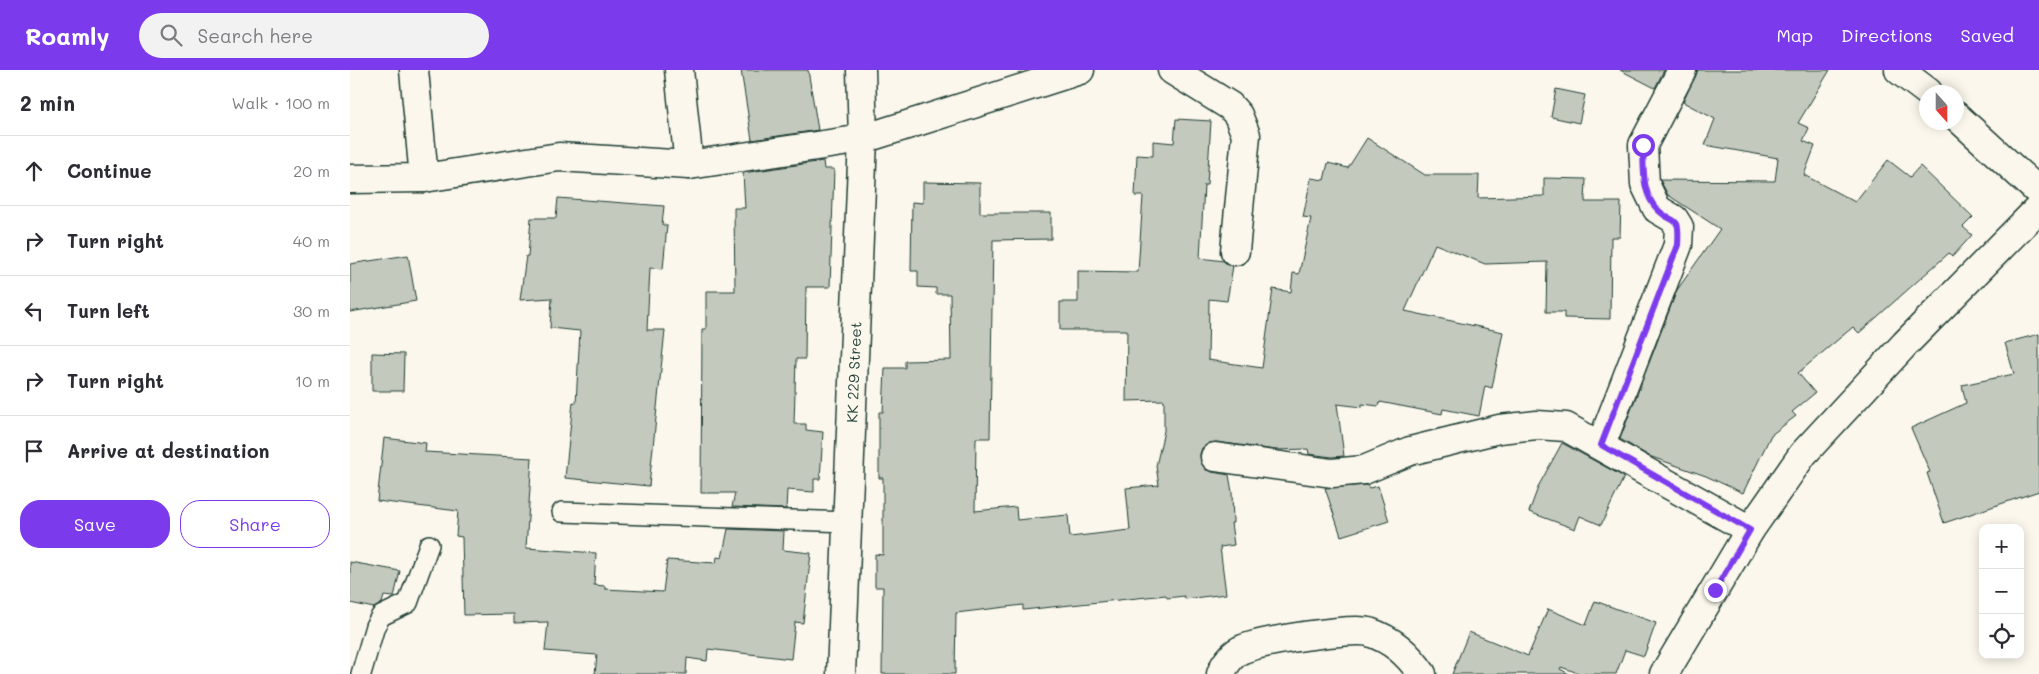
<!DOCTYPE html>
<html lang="en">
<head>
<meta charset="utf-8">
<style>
  body { margin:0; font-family:Mali,sans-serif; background:#f2f2f3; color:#2b2b33 }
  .controls { position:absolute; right:15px; bottom:15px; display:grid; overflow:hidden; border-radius:10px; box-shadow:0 2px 12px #0003 }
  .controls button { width:45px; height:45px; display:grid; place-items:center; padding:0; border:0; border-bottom:1px solid #e1e1e2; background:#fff; color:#2b2b33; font:25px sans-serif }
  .compass { position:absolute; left:1569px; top:15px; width:45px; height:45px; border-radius:50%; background:#fff; box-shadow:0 2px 12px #0003; rotate:159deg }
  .stop { position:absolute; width:15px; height:15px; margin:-11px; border:4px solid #7c3aed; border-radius:50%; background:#fff }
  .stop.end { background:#7c3aed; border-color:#fff; box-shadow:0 1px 5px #0008 }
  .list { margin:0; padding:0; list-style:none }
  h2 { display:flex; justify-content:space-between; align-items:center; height:65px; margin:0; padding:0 20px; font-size:21px }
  h2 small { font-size:16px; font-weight:400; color:#7c7c81 }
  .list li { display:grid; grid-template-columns:32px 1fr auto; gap:15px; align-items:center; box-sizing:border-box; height:70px; padding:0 20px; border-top:1px solid #e1e1e2 }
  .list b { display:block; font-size:19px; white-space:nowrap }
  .list em { font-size:16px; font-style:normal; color:#7c7c81 }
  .actions { display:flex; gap:10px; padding:15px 20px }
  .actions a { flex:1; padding:11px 0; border:1px solid #7c3aed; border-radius:20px; text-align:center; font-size:18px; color:#7c3aed }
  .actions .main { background:#7c3aed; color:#fff }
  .icon { flex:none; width:28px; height:28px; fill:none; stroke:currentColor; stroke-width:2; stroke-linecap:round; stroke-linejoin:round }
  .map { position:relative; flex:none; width:1689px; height:604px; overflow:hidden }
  header { display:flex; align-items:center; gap:30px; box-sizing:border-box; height:70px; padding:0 25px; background:#7c3aed; color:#fff }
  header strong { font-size:24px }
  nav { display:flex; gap:28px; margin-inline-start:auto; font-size:18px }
  .search { width:350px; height:45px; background:#f2f2f3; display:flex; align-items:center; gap:12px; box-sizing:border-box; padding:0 18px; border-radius:28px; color:#7c7c81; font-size:19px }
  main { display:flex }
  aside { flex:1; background:#fff }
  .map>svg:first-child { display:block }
</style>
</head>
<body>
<header>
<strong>Roamly</strong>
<div class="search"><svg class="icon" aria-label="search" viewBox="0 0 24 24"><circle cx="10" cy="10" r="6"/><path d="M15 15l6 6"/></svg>Search here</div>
<nav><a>Map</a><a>Directions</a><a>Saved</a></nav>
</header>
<main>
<aside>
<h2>2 min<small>Walk · 100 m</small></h2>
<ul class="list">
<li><svg class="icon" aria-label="ahead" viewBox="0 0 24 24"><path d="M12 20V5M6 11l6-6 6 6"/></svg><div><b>Continue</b></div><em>20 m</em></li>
<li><svg class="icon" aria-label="right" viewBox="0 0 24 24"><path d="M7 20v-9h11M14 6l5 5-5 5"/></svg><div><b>Turn right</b></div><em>40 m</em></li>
<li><svg class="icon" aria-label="left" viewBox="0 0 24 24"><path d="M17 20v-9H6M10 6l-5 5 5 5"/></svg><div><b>Turn left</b></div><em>30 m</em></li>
<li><svg class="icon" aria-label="right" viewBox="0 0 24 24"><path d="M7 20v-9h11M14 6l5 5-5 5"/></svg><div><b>Turn right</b></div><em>10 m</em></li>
<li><svg class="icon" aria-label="arrive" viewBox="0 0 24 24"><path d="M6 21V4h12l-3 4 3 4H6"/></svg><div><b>Arrive at destination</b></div></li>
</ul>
<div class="actions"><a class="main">Save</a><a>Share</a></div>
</aside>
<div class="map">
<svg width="1689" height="604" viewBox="0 0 1689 604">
  <rect width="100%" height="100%" fill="#fbf7ec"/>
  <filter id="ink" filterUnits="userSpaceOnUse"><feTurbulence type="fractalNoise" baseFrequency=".02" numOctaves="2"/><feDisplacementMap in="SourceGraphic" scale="10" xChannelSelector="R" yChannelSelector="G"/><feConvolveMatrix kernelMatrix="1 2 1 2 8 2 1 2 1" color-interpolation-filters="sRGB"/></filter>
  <g filter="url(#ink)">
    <g fill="#c4c9be" stroke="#1f3d34">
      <path d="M391,0h67l10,60 -66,10z"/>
      <path d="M1270,0h44l-9,18z"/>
      <path d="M1348,0h132l-32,53 11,5 -6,13 12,5 -11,29 51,27 33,-42 22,17 10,-11 53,51 -10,10 9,8 -19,21 -4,-3 -90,80 -6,-6 -55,46 17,20 -23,19 4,4 -25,19 -28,58 -37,-17 -57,-20 -29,-17 57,-149 43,-61 -52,-34 -8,-15 115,1 3,-23 -73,-13 10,-26 -32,-17z"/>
      <path d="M1206,19l29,6 -6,28 -28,-6z"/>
      <path d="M826,49l35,2 -4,64h-3l-4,73 24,3 9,5 -6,35 -18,-2 -1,61 54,8 11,-79 18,3 2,-19 6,1 12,-56 -8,-1 8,-39 13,2 4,-17 20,5 19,-30 58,37h54l-1,23 66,-2v-18l42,1 -1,23h36l-1,35h-9l-1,82 -46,-1v-6h-18l1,-50 -62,2 -50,-20 -30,67 98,21 -11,56 -7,-2 -6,30 -36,-7 -1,5 -62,-12 -1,4 -17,-2v3l-25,-3 7,52 -12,1 -23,-3 -1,-5 -32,1 -59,-8 -8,1 -7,5 -2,6 1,9 5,7 6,2 17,3 3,17 1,31h-2l3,22 -14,2 6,47 -41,5 -1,-3 -17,2 -1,-3 -143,15v-5l-67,8 -1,61h-73l1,-87h-8v-33l8,1v-77h-4v-66h4l2,-44h20v-7l46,-1 -1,-66h-14v-6l-18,-1v-16h-7l1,-69 11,1v-21l57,1v30h71v26l-58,1 -3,198h-14l-1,73 41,-4 1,13 51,-5 2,22 60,-7 -4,-42 33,-3 -3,-19 8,-35v-31l-38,1 1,-71h-67v-28h18v-31l60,1 5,-76h-8l2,-41 16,1v-15l21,2z"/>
      <path d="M473,91l1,8h10l-4,118h-24l-1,72h-9l-2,65h12v6l17,2 -3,47h-6v13l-27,-2 -1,19 -54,-2 3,-14h-34l1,-164h4v-38h29l-1,-83h11l-2,-35z"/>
      <path d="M208,128l106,8 -2,19h5l-4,44 -13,-1 -3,62h18l-16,156 -84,-8 8,-76 3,1 4,-72 -30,-3 2,-30 -32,2 6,-44h2l3,-38h25z"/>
      <path d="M58,185l8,46 -66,11v-48z"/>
      <path d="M1689,264v157l-95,32 -17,-50 3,-1 -19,-44 55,-25 -4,-18 52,-11 -9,-31z"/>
      <path d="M22,283l32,1 -1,37h-31z"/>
      <path d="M34,368l42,5 -1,9 107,6 -6,90 70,5 -2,32 11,1v3l58,3 4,-32 49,3 1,-6 5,1 6,-29 56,2 -1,19 28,3 -8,70 -8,-1 -4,37 -83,-10 -1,12 -20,-3 -1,16h-91l2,-19 -52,-4 3,-29 -34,1v-9l-50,1 -2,-78 -6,-1 2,-25 -81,-10z"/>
      <path d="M1212,373l62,34 -23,48 -21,-9 -5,13 -46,-17 10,-27z"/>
      <path d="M1017,415l2,3 9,-2 11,35 -48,15 -16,-48z"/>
      <path d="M0,492l50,9 -6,26 -10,-1 -2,7 -8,5 -24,-5z"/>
      <path d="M1245,531l61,22 -12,33 -19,-6 -9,24h-35l-20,-7 -1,2 9,5h-117l17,-42 59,24 20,-47 38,16z"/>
    </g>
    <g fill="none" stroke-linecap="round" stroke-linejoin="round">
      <g stroke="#1f3d34" stroke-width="22">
        <g id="service">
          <path d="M212,442l286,10"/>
          <path d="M11,604l14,-48 6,-10 27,-13 21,-58"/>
        </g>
      </g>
      <g stroke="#1f3d34" stroke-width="31">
        <g id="minor">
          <path d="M64,0l10,108"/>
          <path d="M329,0l10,95"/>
          <path d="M822,0l58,36 8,9 8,20 -11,116"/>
          <path d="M0,109l74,-1 135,-21 130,8 174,-26 217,-69"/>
          <path d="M1251,375l77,-200 1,-18 -5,-8 -17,-10 -12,-25 -2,-39 39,-75"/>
          <path d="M865,387l117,16 32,-3 46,-19 89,-22 38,-4 29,2 184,103"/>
          <path id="s1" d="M491,604l22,-535 -2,-69"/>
          <path d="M871,604c3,-10 13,-22 22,-25 19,-8 109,-22 126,-17 24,8 39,22 53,42"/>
          <path d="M1314,604l86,-144 53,-76 102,-110 134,-136"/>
        </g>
      </g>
      <g stroke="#1f3d34" stroke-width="31">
        <g id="secondary">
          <path d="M1549,0l29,22"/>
          <path d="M1606,46l83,76"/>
        </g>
      </g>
      <use href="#service" stroke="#fbf7ec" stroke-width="19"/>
      <use href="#minor" stroke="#fbf7ec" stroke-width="28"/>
      <use href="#secondary" stroke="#fbf7ec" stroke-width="28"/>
    </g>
  </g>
  <g fill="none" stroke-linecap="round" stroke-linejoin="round" filter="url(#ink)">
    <path stroke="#7c3aed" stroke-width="6" d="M1293,75c1,21 -2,48 14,64 17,18 23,2 21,36l-77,200 149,85 -35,60"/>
  </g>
  <g text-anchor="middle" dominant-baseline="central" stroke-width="4.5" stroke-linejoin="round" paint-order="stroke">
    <g font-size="15" fill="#1f3d34" stroke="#fbf7ec">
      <text stroke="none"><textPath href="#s1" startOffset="302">KK 229 Street</textPath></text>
    </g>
  </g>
</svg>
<div class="controls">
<button>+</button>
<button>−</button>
<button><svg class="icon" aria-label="locate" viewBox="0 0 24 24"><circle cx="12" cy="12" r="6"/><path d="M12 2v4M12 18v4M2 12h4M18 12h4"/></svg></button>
</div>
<svg class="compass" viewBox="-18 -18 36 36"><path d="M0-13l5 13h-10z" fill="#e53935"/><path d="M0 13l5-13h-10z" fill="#7c7c81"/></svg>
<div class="stop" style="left:1293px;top:75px"></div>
<div class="stop end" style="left:1365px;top:520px"></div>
</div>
</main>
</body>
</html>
